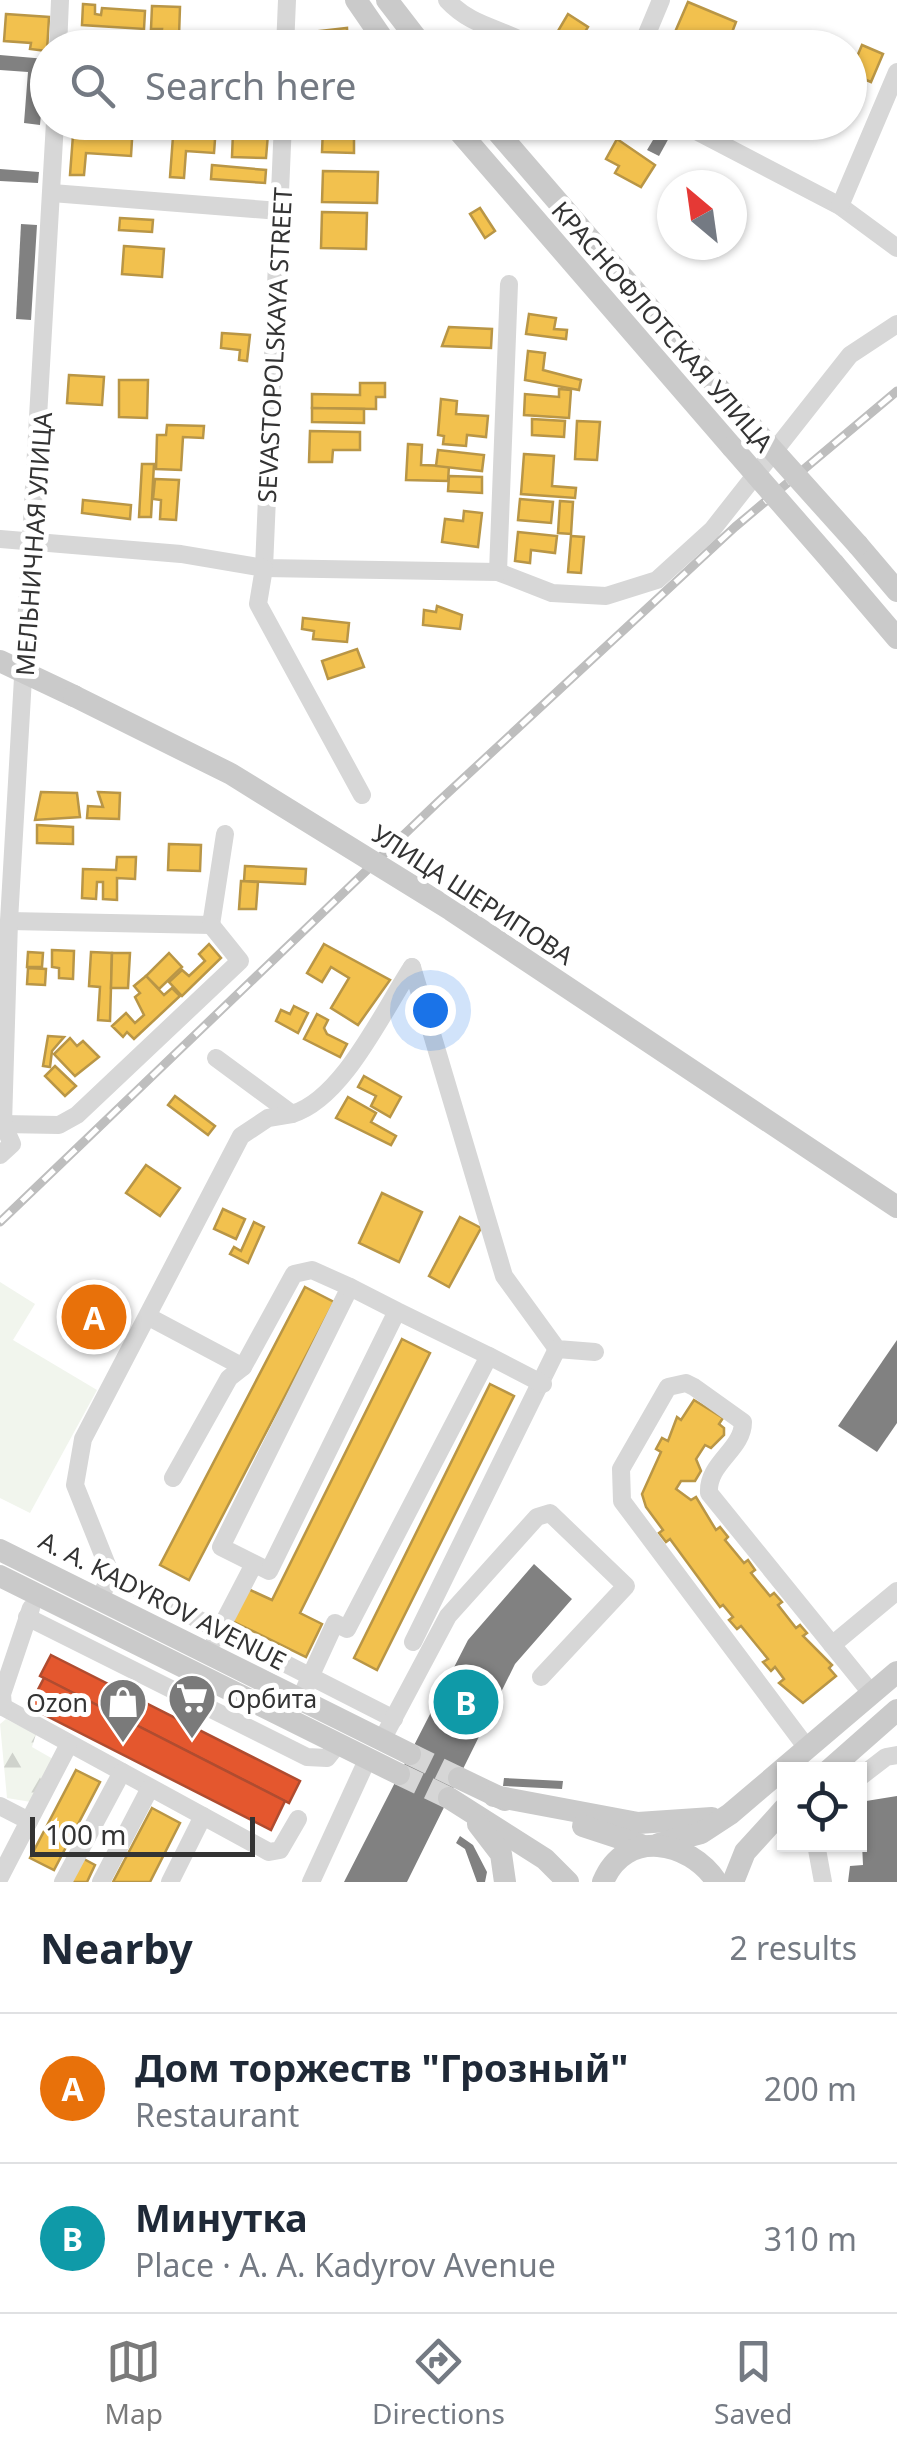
<!DOCTYPE html>
<html lang="en">
<head>
<meta charset="utf-8">
<style>
  body { margin:0; font-family:"Noto Sans",sans-serif; background:#f6f6f7; color:#1f2937 }
  .controls { position:absolute; right:30px; bottom:30px; display:grid; overflow:hidden; border-radius:0px; box-shadow:0 2px 8px #0004 }
  .controls button { width:90px; height:90px; display:grid; place-items:center; padding:0; border:0; border-bottom:2px solid #e0e1e3; background:#fff; color:#1f2937; font:50px sans-serif }
  .compass { position:absolute; left:657px; top:170px; width:90px; height:90px; border-radius:50%; background:#fff; box-shadow:0 2px 8px #0004; rotate:331deg }
  .scale { position:absolute; left:30px; bottom:25px; width:225px; box-sizing:border-box; padding-left:10px; border:5px solid #333; border-top:0; font-size:28px; line-height:35px; white-space:nowrap; color:#333; -webkit-text-stroke:8px #fff; paint-order:stroke }
  .you { position:absolute; left:430px; top:1010px; width:35px; height:35px; margin:-25px; border:8px solid #fff; border-radius:50%; background:#1a73e8; box-shadow:0 0 0 15px #1a73e833 }
  .badge { display:grid; place-items:center; width:65px; height:65px; border-radius:50%; background:#7a7a7a; color:#fff; font-size:32px; font-weight:700 }
  .pin { position:absolute; translate:-50% -50%; border:5px solid #fff; box-shadow:0 2px 10px #0006 }
  .list { margin:0; padding:0; list-style:none }
  h2 { display:flex; justify-content:space-between; align-items:center; height:130px; margin:0; padding:0 40px; font-size:42px }
  h2 small { font-size:32px; font-weight:400; color:#747a83 }
  .list li { display:grid; grid-template-columns:65px 1fr auto; gap:30px; align-items:center; box-sizing:border-box; height:150px; padding:0 40px; border-top:2px solid #e0e1e3 }
  .list b { display:block; font-size:38px; white-space:nowrap }
  .list p { margin:0; font-size:32px; white-space:nowrap; color:#747a83 }
  .list em { font-size:32px; font-style:normal; color:#747a83 }
  .icon { flex:none; width:55px; height:55px; fill:none; stroke:currentColor; stroke-width:2; stroke-linecap:round; stroke-linejoin:round }
  .map { position:relative; flex:none; width:897px; height:1882px; overflow:hidden }
  .search { position:absolute; background:#fff; box-shadow:0 2px 8px #0004; left:30px; right:30px; top:30px; height:110px; display:flex; align-items:center; gap:25px; box-sizing:border-box; padding:0 35px; border-radius:55px; color:#747a83; font-size:38px }
  .sheet { height:430px; background:#fff }
  nav { display:flex; justify-content:space-around; align-items:center; box-sizing:border-box; height:140px; border-top:2px solid #e0e1e3; background:#fff; font-size:28px; color:#747a83 }
  nav a { display:grid; justify-items:center; gap:5px }
  nav .on { color:#7a7a7a }
  .map>svg:first-child { display:block }
</style>
</head>
<body>
<div class="map">
<svg width="897" height="1882" viewBox="0 0 897 1882">
  <defs>
    <pattern id="forest-firs" width="22" height="20" patternUnits="userSpaceOnUse" patternTransform="scale(2.5)"><rect width="22" height="20" fill="#f1f5ed"/><path d="M5 1l3.5 6h-7zM16 11l3.5 6h-7z" fill="#cfd2cc"/></pattern>
  </defs>
  <rect width="100%" height="100%" fill="#fff"/>
  <path fill="#f1f5ed" d="M0,1282l35,22 -22,36 84,50 -67,123 -30,-15z"/>
  <path fill="url(#forest-firs)" d="M6,1719l30,15 -4,13 21,12 -22,43 -24,-4 -7,-74z"/>
  <g fill="#f2c14e" stroke="#b99646" stroke-width="2.5">
    <path d="M688,2l48,20 -10,26h-13l-38,-16z"/>
    <path d="M83,4l12,1v9l6,1 1,-7 43,3 -1,18 -62,-4z"/>
    <path d="M152,6l28,1 -1,29h-18l1,-7h-11z"/>
    <path d="M6,14l43,3 -2,34 -17,-2 1,-6 -27,-2z"/>
    <path d="M568,14l20,13 -13,21 -20,-12z"/>
    <path d="M347,28l1,20h-28l-1,-17z"/>
    <path d="M862,45l21,9 -12,28 -21,-9z"/>
    <path d="M74,122l59,2 -2,32 -45,-3 -2,22h-14z"/>
    <path d="M269,122l-1,7 -52,-3 -2,27 -28,-2 -2,27 -14,-1 4,-54z"/>
    <path d="M323,128h31v25l-32,-1z"/>
    <path d="M233,132l35,2 -2,24 -34,-1z"/>
    <path d="M617,139l38,26 -14,22 -26,-14 4,-7 -13,-7z"/>
    <path d="M212,165l54,5 -1,13 -54,-4z"/>
    <path d="M323,171l55,1 -1,31 -55,-1z"/>
    <path d="M480,208l15,23 -10,7 -15,-24z"/>
    <path d="M322,212l45,1 -1,36 -45,-1z"/>
    <path d="M120,218l33,2 -1,12 -33,-2z"/>
    <path d="M124,246l40,3 -2,28 -40,-3z"/>
    <path d="M529,314l27,4 -2,11 13,1 -1,9 -40,-5z"/>
    <path d="M449,327l43,2 -1,19 -49,-2z"/>
    <path d="M222,333l28,2 -3,26 -8,-1 1,-10 -19,-2z"/>
    <path d="M528,351l17,2 -2,17 38,10 -2,10 -54,-10z"/>
    <path d="M69,375l35,2 -2,28 -35,-2z"/>
    <path d="M119,380h29l-1,38 -28,-1z"/>
    <path d="M360,383h25v14h-9v12l-64,-1v-14l48,1z"/>
    <path d="M559,389l12,1 -2,28 -45,-3 1,-21 34,3z"/>
    <path d="M441,399l16,2 -1,13 32,2 -2,21 -19,-2 -1,11 -23,-2 1,-8 -6,-1z"/>
    <path d="M312,408l52,1v14l-52,-1z"/>
    <path d="M532,419l33,2 -1,16 -32,-2z"/>
    <path d="M577,421l23,1 -3,38 -22,-1z"/>
    <path d="M167,425l37,1 -1,12 -20,-1 -2,33 -25,-1 1,-34h9z"/>
    <path d="M310,431l50,1v18h-27l-1,12h-23z"/>
    <path d="M408,444l14,1 -1,20 28,1 -1,15 -42,-1z"/>
    <path d="M438,450l46,5 -2,16 -46,-5z"/>
    <path d="M524,454l30,2 -2,30 24,2 -1,10 -54,-4z"/>
    <path d="M142,464h12l-3,53h-12z"/>
    <path d="M449,476l33,1v16l-34,-2z"/>
    <path d="M155,479l24,1 -3,40 -16,-1 1,-19 -8,-1z"/>
    <path d="M520,499l33,3 -2,21 -33,-3z"/>
    <path d="M83,500l48,5 -1,14 -48,-6z"/>
    <path d="M560,501l13,1 -2,32 -13,-1z"/>
    <path d="M464,511l18,2 -4,34 -36,-5 3,-23 18,2z"/>
    <path d="M518,532l39,4 -2,17 -24,-3 -1,13 -15,-2z"/>
    <path d="M571,536l13,1 -3,36 -13,-1z"/>
    <path d="M437,606l25,9 -2,14 -37,-4 1,-15 12,2z"/>
    <path d="M303,618l46,5 -2,19 -34,-3 1,-8 -12,-2z"/>
    <path d="M357,649l7,18 -36,12 -6,-18z"/>
    <path d="M41,792l36,1 3,24 -45,3z"/>
    <path d="M98,792l22,1 -1,26 -32,-1 1,-12 15,1z"/>
    <path d="M37,825l36,2v17l-36,-1z"/>
    <path d="M169,844l32,1 -1,26 -32,-1z"/>
    <path d="M117,857h19l-1,22 -18,-1v22l-14,-1v-17h-6l-1,17 -14,-1 1,-29 33,1z"/>
    <path d="M245,866l61,3 -1,15 -61,-3z"/>
    <path d="M241,881l17,1 -2,27h-17z"/>
    <path d="M209,944l12,14 -39,38 -13,-14 13,-12 7,6 16,-15 -6,-7z"/>
    <path d="M324,944l66,36 -32,45 -27,-17 18,-30 -18,-11 -9,15 -15,-9z"/>
    <path d="M52,950l22,1 -1,28 -14,-1v-10l-7,-1z"/>
    <path d="M28,952l15,1 -1,14h-15z"/>
    <path d="M91,952l21,1 -2,68 -12,-1 2,-33 -11,-1z"/>
    <path d="M112,953h18l-2,35h-17z"/>
    <path d="M169,953l13,14 -23,22 -13,-13z"/>
    <path d="M28,968l18,1 -1,16 -18,-1z"/>
    <path d="M146,976l18,19 8,-7 8,8 -46,43 -7,-7 -4,5 -11,-11 14,-13 9,10 9,-8 -9,-18 5,-4 -6,-7z"/>
    <path d="M294,1006l14,7 -10,20 -22,-12 5,-11 9,4z"/>
    <path d="M317,1014l11,6 -4,8 3,6 20,10 -7,13 -36,-18z"/>
    <path d="M48,1036l16,1 -12,14 -2,16 -7,-1z"/>
    <path d="M70,1038l7,8 6,-5 16,16 -24,19 -21,-22z"/>
    <path d="M55,1066l21,20 -11,10 -20,-20z"/>
    <path d="M364,1076l37,21 -11,20 -19,-11 5,-10 -18,-9z"/>
    <path d="M175,1096l40,30 -7,9 -40,-30z"/>
    <path d="M348,1097l28,16 -5,9 25,14 -5,9 -55,-27z"/>
    <path d="M146,1165l34,23 -20,28 -34,-23z"/>
    <path d="M382,1193l40,19 -23,50 -40,-19z"/>
    <path d="M223,1209l22,10 -9,20 -22,-10z"/>
    <path d="M460,1217l21,11 -32,59 -20,-11z"/>
    <path d="M254,1222l10,5 -16,36 -18,-9 4,-7 7,4z"/>
    <path d="M305,1287l29,15 -145,278 -29,-15z"/>
    <path d="M402,1339l28,14 -130,260 22,11 -16,33 -74,-36 16,-32 24,11z"/>
    <path d="M490,1384l24,12 -137,274 -23,-12z"/>
    <path d="M694,1400l29,18 -4,6 5,4v7l-13,13 -6,-3 -9,14 5,12 -6,10h-14l-5,8 15,11 5,-3 20,33 4,-3 8,10 -3,3 19,23 4,-3 7,10 -4,3 19,23 4,-3 8,9 -4,3 18,23 4,-3 7,8 -4,3 29,29 -3,3 7,8 -33,27 -24,-20 5,-4 -9,-12 -4,4 -8,-9 5,-3 -27,-33 -4,3 -8,-9 4,-3 -10,-12 -3,2 -50,-68 -4,3 -7,-9 4,-3 -17,-23 -4,-13 19,-42 -5,-3 6,-11 6,3 9,-24 4,3z"/>
    <path d="M76,1770l24,12 -46,88 -24,-12z"/>
    <path d="M152,1808l28,15 -30,59h-37z"/>
    <path d="M82,1858l13,7 -8,17h-16z"/>
  </g>
  <g fill="#e4572e" stroke="#af4c30" stroke-width="2.5">
    <path d="M82,1285l47,29 -22,35 -47,-30z"/>
    <path d="M51,1655l249,126 -11,22 -249,-127z"/>
    <path d="M44,1678l241,123 -14,29 -242,-123z"/>
  </g>
  <g fill="#818181">
    <path d="M0,55l46,4 -6,66 -16,-2 4,-51 -28,-2z"/>
    <path d="M659,130l11,6 -11,20 -12,-6z"/>
    <path d="M0,169l39,3 -1,11 -38,-2z"/>
    <path d="M21,224l16,1 -6,95 -15,-1z"/>
    <path d="M897,1340v83l-20,29 -39,-26z"/>
    <path d="M534,1564l38,35 -57,65 -108,218h-63l124,-242z"/>
    <path d="M504,1778l59,3 -1,8 -59,-3z"/>
    <path d="M897,1796v86h-49l2,-16 13,-1 -3,-63z"/>
    <path d="M460,1836l13,9 14,27 -2,10h-8l-12,-33 -9,-6z"/>
  </g>
  <g fill="none" stroke-linecap="round" stroke-linejoin="round">
    <g stroke="#d6d6d6" stroke-width="22" stroke-dasharray="22 11" stroke-linecap="butt">
      <path d="M410,1754l49,24"/>
      <path d="M399,1774l50,24"/>
    </g>
    <g stroke="#d7d7d7" stroke-width="18">
      <path d="M447,0c27,29 56,27 88,48"/>
      <path d="M58,48l2,-48"/>
      <path d="M285,48l2,-48"/>
      <path d="M641,48l20,-48"/>
      <path d="M283,122l-19,446 234,4 54,21 54,3 51,-16 55,-50 138,-175 47,-31"/>
      <path d="M679,122l161,84 57,42"/>
      <path d="M52,193l228,18"/>
      <path d="M840,206l57,-134"/>
      <path d="M0,539l181,15 83,14 -6,36 104,191"/>
      <path d="M498,572l11,-288"/>
      <path d="M9,921l202,4 14,-91"/>
      <path d="M412,967l92,309 53,73 38,3"/>
      <path d="M216,1058l76,56c51,-15 91,-103 120,-147"/>
      <path d="M3,1124l56,1 18,-10 163,-154 -29,-36"/>
      <path d="M0,1155l12,-11 -9,-20 6,-203 46,-799"/>
      <path d="M397,1311l-47,-24 -129,260 48,24 128,-260 92,45"/>
      <path d="M149,1317l94,50"/>
      <path d="M173,1478l56,-100 14,-11 51,-93 18,-4 38,17"/>
      <path d="M111,1575l283,144"/>
      <path d="M100,1598l11,-23 -36,-90 8,-46 158,-303 27,-18 24,-4"/>
      <path d="M27,1617l280,140 20,1 12,-15"/>
      <path d="M215,1639l39,-75"/>
      <path d="M413,1642l144,-293"/>
      <path d="M832,1645l65,-54"/>
      <path d="M300,1699l35,-76 12,6 142,-273 54,28"/>
      <path d="M3,1707l266,145 11,-2 18,-31"/>
      <path d="M3,1707l-1,-13 29,-86"/>
      <path d="M382,1740l66,-124 89,-99 13,-4 76,73 -85,91"/>
      <path d="M807,1748l-185,-247 -1,-32 47,-82 18,-4 8,4 49,35c0,28 -36,41 -34,71l163,201"/>
      <path d="M860,1777l26,-20 11,-2"/>
      <path d="M0,1806l29,15 39,-75"/>
      <path d="M816,1844l7,38"/>
      <path d="M0,1877l29,-56"/>
      <path d="M63,1882l59,-110"/>
      <path d="M101,1882l49,-94"/>
      <path d="M170,1882l33,-66"/>
      <path d="M311,1882l57,-124"/>
    </g>
    <g stroke="#cacaca" stroke-width="22">
      <path d="M356,0l33,48"/>
      <path d="M387,0l37,48"/>
      <path d="M451,122l281,325"/>
      <path d="M489,122l264,306"/>
      <path d="M858,545l39,46"/>
      <path d="M834,564l63,74"/>
      <path d="M0,661l74,35"/>
      <path d="M0,1550l410,204"/>
      <path d="M0,1576l399,198"/>
      <path d="M829,1770l68,-60"/>
      <path d="M459,1778l46,22"/>
      <path d="M494,1796l144,27 74,-5"/>
      <path d="M449,1798l96,61 23,23"/>
      <path d="M478,1824l23,30 4,28"/>
      <path d="M583,1826l58,19"/>
      <path d="M659,1844l42,-11 29,-19 167,-142"/>
      <path d="M603,1882c22,-54 86,-42 114,0"/>
      <path d="M733,1882l12,-30 39,-43"/>
    </g>
    <g stroke="#bebebe" stroke-width="9">
      <path id="rail" d="M0,1222l438,-420 297,-275 162,-136"/>
    </g>
    <use href="#rail" stroke="#fff" stroke-width="5" stroke-dasharray="15" stroke-linecap="butt"/>
    <g stroke="#cacaca" stroke-width="22">
      <path d="M753,428l105,117"/>
      <path d="M732,447l102,117"/>
      <path d="M74,696l157,78 220,136 446,297"/>
    </g>
  </g>
  <defs>
    <g id="supermarket-pin" transform="scale(2.5)"><path d="M0 17L-7.5 6A9.5 9.5 0 1 1 7.5 6Z" fill="#7a7a7a" stroke="#fff"/><path d="M-6-5.5h2.5l.6 2H6L4.5 2H-2.5L-4.4-4H-6ZM-1.5 3.2a1.3 1.3 0 1 0 .1 0ZM3 3.2a1.3 1.3 0 1 0 .1 0Z" fill="#fff"/></g>
    <g id="shop-pin" transform="scale(2.5)"><path d="M0 17L-7.5 6A9.5 9.5 0 1 1 7.5 6Z" fill="#7a7a7a" stroke="#fff"/><path d="M-5-2.5h2.3a2.7 3.5 0 0 1 5.4 0H5L5.5 6h-11ZM-1.5-2.5h3a1.5 2.3 0 0 0-3 0Z" fill="#fff"/></g>
  </defs>
  <g fill-rule="evenodd">
    <use href="#supermarket-pin" x="192" y="1698"/>
    <use href="#shop-pin" x="123" y="1702"/>
  </g>
  <g text-anchor="middle" dominant-baseline="central" stroke-width="10" stroke-linejoin="round" paint-order="stroke">
    <g font-size="25" fill="#333" stroke="#fff">
      <text transform="translate(663 326) rotate(49)">КРАСНОФЛОТСКАЯ УЛИЦА</text>
      <text transform="translate(274 345) rotate(-87)">SEVASTOPOLSKAYA STREET</text>
      <text transform="translate(33 544) rotate(-86)">МЕЛЬНИЧНАЯ УЛИЦА</text>
      <text transform="translate(473 894) rotate(33)">УЛИЦА ШЕРИПОВА</text>
      <text transform="translate(163 1600) rotate(27)">A. A. KADYROV AVENUE</text>
    </g>
    <g font-size="25" fill="#333" stroke="#fff" text-anchor="start">
      <text x="227" y="1698">Орбита</text>
      <text x="88" y="1702" text-anchor="end">Ozon</text>
    </g>
  </g>
</svg>
<div class="controls">
<button><svg class="icon" aria-label="locate" viewBox="0 0 24 24"><circle cx="12" cy="12" r="6"/><path d="M12 2v4M12 18v4M2 12h4M18 12h4"/></svg></button>
</div>
<svg class="compass" viewBox="-18 -18 36 36"><path d="M0-13l5 13h-10z" fill="#e53935"/><path d="M0 13l5-13h-10z" fill="#747a83"/></svg>
<div class="scale">100 m</div>
<div class="you"></div>
<div class="pin badge" style="left:94px;top:1317px;background:#e8710a">A</div>
<div class="pin badge" style="left:466px;top:1702px;background:#0f9aa8">B</div>
<div class="search"><svg class="icon" aria-label="search" viewBox="0 0 24 24"><circle cx="10" cy="10" r="6"/><path d="M15 15l6 6"/></svg>Search here</div>
</div>
<section class="sheet">
<h2>Nearby<small>2 results</small></h2>
<ul class="list">
<li><span class="badge" style="background:#e8710a">A</span><div><b>Дом торжеств &quot;Грозный&quot;</b><p>Restaurant</p></div><em>200 m</em></li>
<li><span class="badge" style="background:#0f9aa8">B</span><div><b>Минутка</b><p>Place · A. A. Kadyrov Avenue</p></div><em>310 m</em></li>
</ul>
</section>
<nav>
<a class="on"><svg class="icon" aria-label="map" viewBox="0 0 24 24"><path d="M3 6l6-2 6 2 6-2v14l-6 2-6-2-6 2zM9 4v14M15 6v14"/></svg>Map</a>
<a><svg class="icon" aria-label="directions" viewBox="0 0 24 24"><path d="M12 3l9 9-9 9-9-9zM9 14v-3h6M13 9l2 2-2 2"/></svg>Directions</a>
<a><svg class="icon" aria-label="saved" viewBox="0 0 24 24"><path d="M7 4h10v16l-5-4-5 4z"/></svg>Saved</a>
</nav>
</body>
</html>
